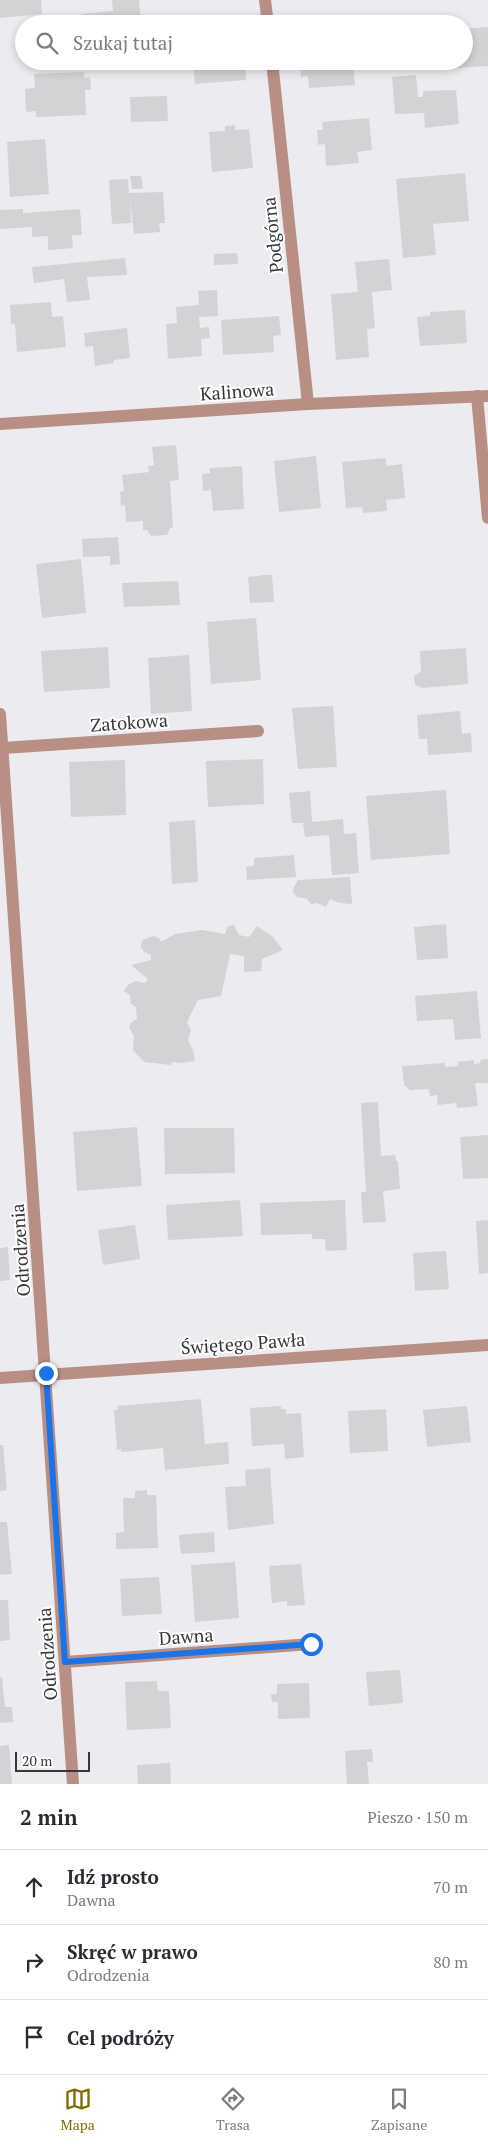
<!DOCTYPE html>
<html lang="pl">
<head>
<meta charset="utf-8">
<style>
  body { margin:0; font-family:"PT Serif",serif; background:#f2f2f3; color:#2b2b33 }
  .scale { position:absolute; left:15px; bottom:12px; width:75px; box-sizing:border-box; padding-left:5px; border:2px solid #373738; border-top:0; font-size:14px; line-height:18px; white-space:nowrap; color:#373738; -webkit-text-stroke:4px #fff; paint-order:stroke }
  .stop { position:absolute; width:15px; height:15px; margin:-11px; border:4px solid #1a73e8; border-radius:50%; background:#fff }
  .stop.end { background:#1a73e8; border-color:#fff; box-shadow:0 1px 5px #0008 }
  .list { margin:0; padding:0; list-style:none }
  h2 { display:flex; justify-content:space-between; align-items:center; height:65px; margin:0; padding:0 20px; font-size:21px }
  h2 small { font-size:16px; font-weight:400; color:#7c7c81 }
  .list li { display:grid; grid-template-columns:32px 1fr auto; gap:15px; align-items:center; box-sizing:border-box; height:75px; padding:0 20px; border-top:1px solid #e1e1e2 }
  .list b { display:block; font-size:19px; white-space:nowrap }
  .list p { margin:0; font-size:16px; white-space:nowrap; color:#7c7c81 }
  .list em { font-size:16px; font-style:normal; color:#7c7c81 }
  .icon { flex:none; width:28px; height:28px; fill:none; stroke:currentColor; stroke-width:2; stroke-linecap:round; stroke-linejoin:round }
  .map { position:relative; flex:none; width:488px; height:1784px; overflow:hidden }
  .search { position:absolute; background:#fff; box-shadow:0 2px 8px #0003; left:15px; right:15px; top:15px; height:55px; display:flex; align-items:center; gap:12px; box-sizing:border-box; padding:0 18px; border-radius:28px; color:#7c7c81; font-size:19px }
  .sheet { height:290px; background:#fff }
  nav { display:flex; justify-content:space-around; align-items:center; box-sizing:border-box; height:70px; border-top:1px solid #e1e1e2; background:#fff; font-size:14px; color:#7c7c81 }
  nav a { display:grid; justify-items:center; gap:2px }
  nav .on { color:#7d6900 }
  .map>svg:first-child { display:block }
</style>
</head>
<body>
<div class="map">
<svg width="488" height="1784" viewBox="0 0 488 1784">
  <rect width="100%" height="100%" fill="#ececf0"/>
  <g fill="#d3d2d5">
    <path d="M0,0h41l1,14 -42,4z"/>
    <path d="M112,0h27l2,24h-59v-10l31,-3z"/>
    <path d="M416,16l1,8h-27l-1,-6z"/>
    <path d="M339,20v4h-28v-2z"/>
    <path d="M488,27v39l-32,2v-7h8v-32z"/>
    <path d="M93,61h24l1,6 -24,1z"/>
    <path d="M193,61h52l1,19 -51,4z"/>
    <path d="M300,61h53l2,24 -46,3 -1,-12 -7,1z"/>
    <path d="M84,72v6l6,-1 1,13h-6l1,25 -50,2v-6l-10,1 -1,-23 10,-1 -1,-14z"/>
    <path d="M416,75l2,22h5v-6l33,-1 3,34 -34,4 -1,-15 -29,1 -3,-37z"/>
    <path d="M167,96l1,25 -37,1 -1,-25z"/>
    <path d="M369,118l3,32 -15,2 2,11 -33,3 -1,-22 -7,1 -1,-15h6l-1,-8z"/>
    <path d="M235,125v5l14,-1 4,39 -41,4 -3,-40 16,-1v-5z"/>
    <path d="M45,139l4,55 -39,3 -3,-55z"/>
    <path d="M465,173l4,48 -36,3 3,31 -33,3 -7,-79z"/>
    <path d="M130,176h11l2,13h-11z"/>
    <path d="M128,179l1,14 34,-1 2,31h-6l1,9 -26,2 -4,-33 1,22 -19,1 -3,-44z"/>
    <path d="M23,209v4l57,-4 2,26h-10l1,13 -25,2v-14l-16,1v-10l-32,2v-19z"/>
    <path d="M237,253l1,11 -24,1v-11z"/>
    <path d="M125,258l2,17 -40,2 3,23 -23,2 -3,-23 -30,4 -2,-16z"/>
    <path d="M389,259l3,31 -20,2 3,36 -8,1 2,28 -33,3 -5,-66 27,-2 -3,-30z"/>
    <path d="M217,290l1,26 -19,1 1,11 9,-1 1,11 -9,1 1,17 -34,3 -2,-35 11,-1 -1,-16 23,-2 -1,-14z"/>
    <path d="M51,302l1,15 11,-1 3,31 -49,5 -2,-28h-4l-1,-19z"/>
    <path d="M465,310l2,33 -47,3 -3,-29 13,-1v-4z"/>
    <path d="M279,316l2,19 -8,1 1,16 -51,3 -2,-35z"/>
    <path d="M127,328l3,30 -16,2v3l-19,3 -2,-20 -8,1 -1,-14z"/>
    <path d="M176,445l3,35 -9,1 3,47h-3l-3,7 -16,1 -4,-6h-4v-9l-17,1 -1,-17 -4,1 -1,-14 4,-1 -2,-16 27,-3 -1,-6 6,-1 -2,-18z"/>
    <path d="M316,456l5,52 -42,4 -5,-51z"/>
    <path d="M386,458v8l16,-2 3,34 -19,2 1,11 -24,2 -1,-6 -16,1 -4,-46z"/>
    <path d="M242,466l2,43 -31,2 -2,-21 -8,1 -1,-17 8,-1v-5z"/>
    <path d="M118,537l2,27 -10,1v-9l-27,1 -1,-18z"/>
    <path d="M81,559l5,54 -44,5 -6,-54z"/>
    <path d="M264,575h8l2,27 -24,1 -2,-26z"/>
    <path d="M178,581l2,24 -56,2 -2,-24z"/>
    <path d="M256,618l5,62 -50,4 -4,-62z"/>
    <path d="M108,647l2,41 -66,4 -3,-41z"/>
    <path d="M466,648l2,36 -46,4 -7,-3 -1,-9 7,-4 -1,-21z"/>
    <path d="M189,655l3,56 -41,3 -3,-56z"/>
    <path d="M333,706l4,61 -39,2 -6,-61z"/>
    <path d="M460,711l2,23 9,-1 1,19 -44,3 -1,-16h-8l-2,-24z"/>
    <path d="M263,759l1,45 -56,3 -2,-46z"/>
    <path d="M125,760l1,55 -55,2 -2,-55z"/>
    <path d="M446,790l4,64 -79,6 -5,-64z"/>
    <path d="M310,791l2,31 31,-3 1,15 12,-1 3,40 -27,2 -3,-40 -24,2 -2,-14h-11l-3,-30z"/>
    <path d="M195,820l3,62 -26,2 -3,-62z"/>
    <path d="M294,855l2,22 -49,3 -1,-13 8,-1v-8z"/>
    <path d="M350,877l2,27 -12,-1 -10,-4 -4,8 -9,-4 -6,1 -4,-5 -10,-2 -4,-5 1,-5 4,-7z"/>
    <path d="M446,924l2,34 -31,2 -3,-33z"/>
    <path d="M234,925l5,10 10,2 8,-11 15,10 11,14 -21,9 -1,12 -17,1v-16l-14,-2 -9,42 -23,4 -11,22 4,8 -3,10 5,10 2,11 -15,2 -8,-1 -1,3 -27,-3 -11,-12 1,-14 -5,-9 3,-5 5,-3 -1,-12 -5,-3 -1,-9 -6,-4 4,-6 7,-4 10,2 3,-4 -17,-14 20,-5v-5l-7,-3 -3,-5 1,-7 11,-4 6,2 2,4 14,-8 27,-4 23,4 3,-8z"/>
    <path d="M477,991l4,47 -26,2 -2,-21 -36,2 -2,-25z"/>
    <path d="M488,1059v24h-13l3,23 -21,2 -1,-5 -18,2 -1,-10 -7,1 -1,-7 -19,1 -6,-5 -2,-19 43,-3v4l13,-1 -1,-4 17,-2v4l7,-1 -1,-3z"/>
    <path d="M378,1102l3,54 14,-1 1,6h2l2,28 -17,2 3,31 -23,1 -2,-31h5l-5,-89z"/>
    <path d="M137,1127l5,59 -65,5 -4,-59z"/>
    <path d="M164,1128h70l1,45 -70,1z"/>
    <path d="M488,1135v43l-25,1 -3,-42z"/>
    <path d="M240,1200l3,36 -75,4 -2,-35z"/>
    <path d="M345,1200l2,50 -21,1 -1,-12h-13v-5l-51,1 -1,-32z"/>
    <path d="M488,1220v53l-9,1 -3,-53z"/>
    <path d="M135,1225l5,34 -37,6 -5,-35z"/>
    <path d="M8,1247l2,33 -10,1v-33z"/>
    <path d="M446,1251l3,38 -34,2 -2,-38z"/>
    <path d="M201,1399l4,45 23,-2 1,22 -64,6 -2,-22 -42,4v-3l-4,1 -3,-40h4l-1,-4z"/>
    <path d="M281,1406v3h5v5l15,-1 3,44 -19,2 -1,-15 -32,2 -2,-38z"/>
    <path d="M467,1406l4,36 -44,5 -4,-37z"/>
    <path d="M386,1409l2,42 -38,2 -2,-42z"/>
    <path d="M0,1445h3l4,45 -7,1z"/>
    <path d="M270,1468l4,56 -46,6 -3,-43 21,-1 -1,-16z"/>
    <path d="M147,1490v5h9l2,53 -42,1v-16l8,-1 -1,-34h12v-7z"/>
    <path d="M0,1522h7l5,52 -12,1z"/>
    <path d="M214,1532l1,20 -34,2 -2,-19z"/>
    <path d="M235,1562l4,56 -44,4 -4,-57z"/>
    <path d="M301,1564l4,41 -18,1v-5l-15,2 -3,-37z"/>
    <path d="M159,1577l3,37 -40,2 -2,-37z"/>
    <path d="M0,1600h8l2,40 -10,1z"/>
    <path d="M400,1670l3,33 -34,3 -3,-34z"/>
    <path d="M0,1677h2l3,30h7l1,15 -13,1z"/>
    <path d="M157,1681l1,10h11l2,37 -44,2 -2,-48z"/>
    <path d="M309,1683l1,35 -32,1v-17h-6l-1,-8h6v-10z"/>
    <path d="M9,1745l3,39h-12v-38z"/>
    <path d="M372,1749l1,13h-6l2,22h-22l-2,-33z"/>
    <path d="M170,1763l1,21h-33l-1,-19z"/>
  </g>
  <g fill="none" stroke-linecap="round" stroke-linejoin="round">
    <g stroke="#b98e85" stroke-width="12">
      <path d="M265,0l3,24"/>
      <path d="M272,61l36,343"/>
      <path d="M477,396l11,122"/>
      <path d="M0,424l308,-20 180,-8"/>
      <path d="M0,714l73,1070"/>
      <path d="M3,748l255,-17"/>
      <path d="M0,1378l488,-33"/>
      <path d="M65,1662l246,-18"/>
    </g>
  </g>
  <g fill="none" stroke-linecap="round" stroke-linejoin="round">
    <path stroke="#1a73e8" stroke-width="6" d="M46,1373l19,289 246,-18"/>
  </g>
  <g text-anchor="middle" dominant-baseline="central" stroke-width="4" stroke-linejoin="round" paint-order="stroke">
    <g font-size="18" fill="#373738" stroke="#fff">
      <text transform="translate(272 235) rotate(-96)">Podgórna</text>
      <text transform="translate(237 391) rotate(-4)">Kalinowa</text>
      <text transform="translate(129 722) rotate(-4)">Zatokowa</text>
      <text transform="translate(20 1250) rotate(-94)">Odrodzenia</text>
      <text transform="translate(243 1343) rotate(-4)">Świętego Pawła</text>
      <text transform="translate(186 1636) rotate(-4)">Dawna</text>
      <text transform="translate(47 1654) rotate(-94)">Odrodzenia</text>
    </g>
  </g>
</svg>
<div class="scale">20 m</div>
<div class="stop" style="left:311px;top:1644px"></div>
<div class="stop end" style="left:46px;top:1373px"></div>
<div class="search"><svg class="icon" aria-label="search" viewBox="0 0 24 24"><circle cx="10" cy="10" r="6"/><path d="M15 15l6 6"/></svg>Szukaj tutaj</div>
</div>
<section class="sheet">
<h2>2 min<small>Pieszo · 150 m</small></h2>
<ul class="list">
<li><svg class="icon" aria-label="ahead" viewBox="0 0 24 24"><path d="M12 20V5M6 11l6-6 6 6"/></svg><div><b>Idź prosto</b><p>Dawna</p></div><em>70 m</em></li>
<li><svg class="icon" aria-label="right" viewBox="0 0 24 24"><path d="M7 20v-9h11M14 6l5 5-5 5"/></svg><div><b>Skręć w prawo</b><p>Odrodzenia</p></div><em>80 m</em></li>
<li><svg class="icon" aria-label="arrive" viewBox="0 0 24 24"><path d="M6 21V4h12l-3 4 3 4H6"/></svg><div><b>Cel podróży</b></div></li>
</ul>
</section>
<nav>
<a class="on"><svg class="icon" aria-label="map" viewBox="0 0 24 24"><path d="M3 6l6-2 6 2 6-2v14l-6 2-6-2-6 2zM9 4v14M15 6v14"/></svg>Mapa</a>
<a><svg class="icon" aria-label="directions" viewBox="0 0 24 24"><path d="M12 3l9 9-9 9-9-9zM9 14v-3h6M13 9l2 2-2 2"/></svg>Trasa</a>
<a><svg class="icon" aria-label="saved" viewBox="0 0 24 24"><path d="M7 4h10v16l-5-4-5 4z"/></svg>Zapisane</a>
</nav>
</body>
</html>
